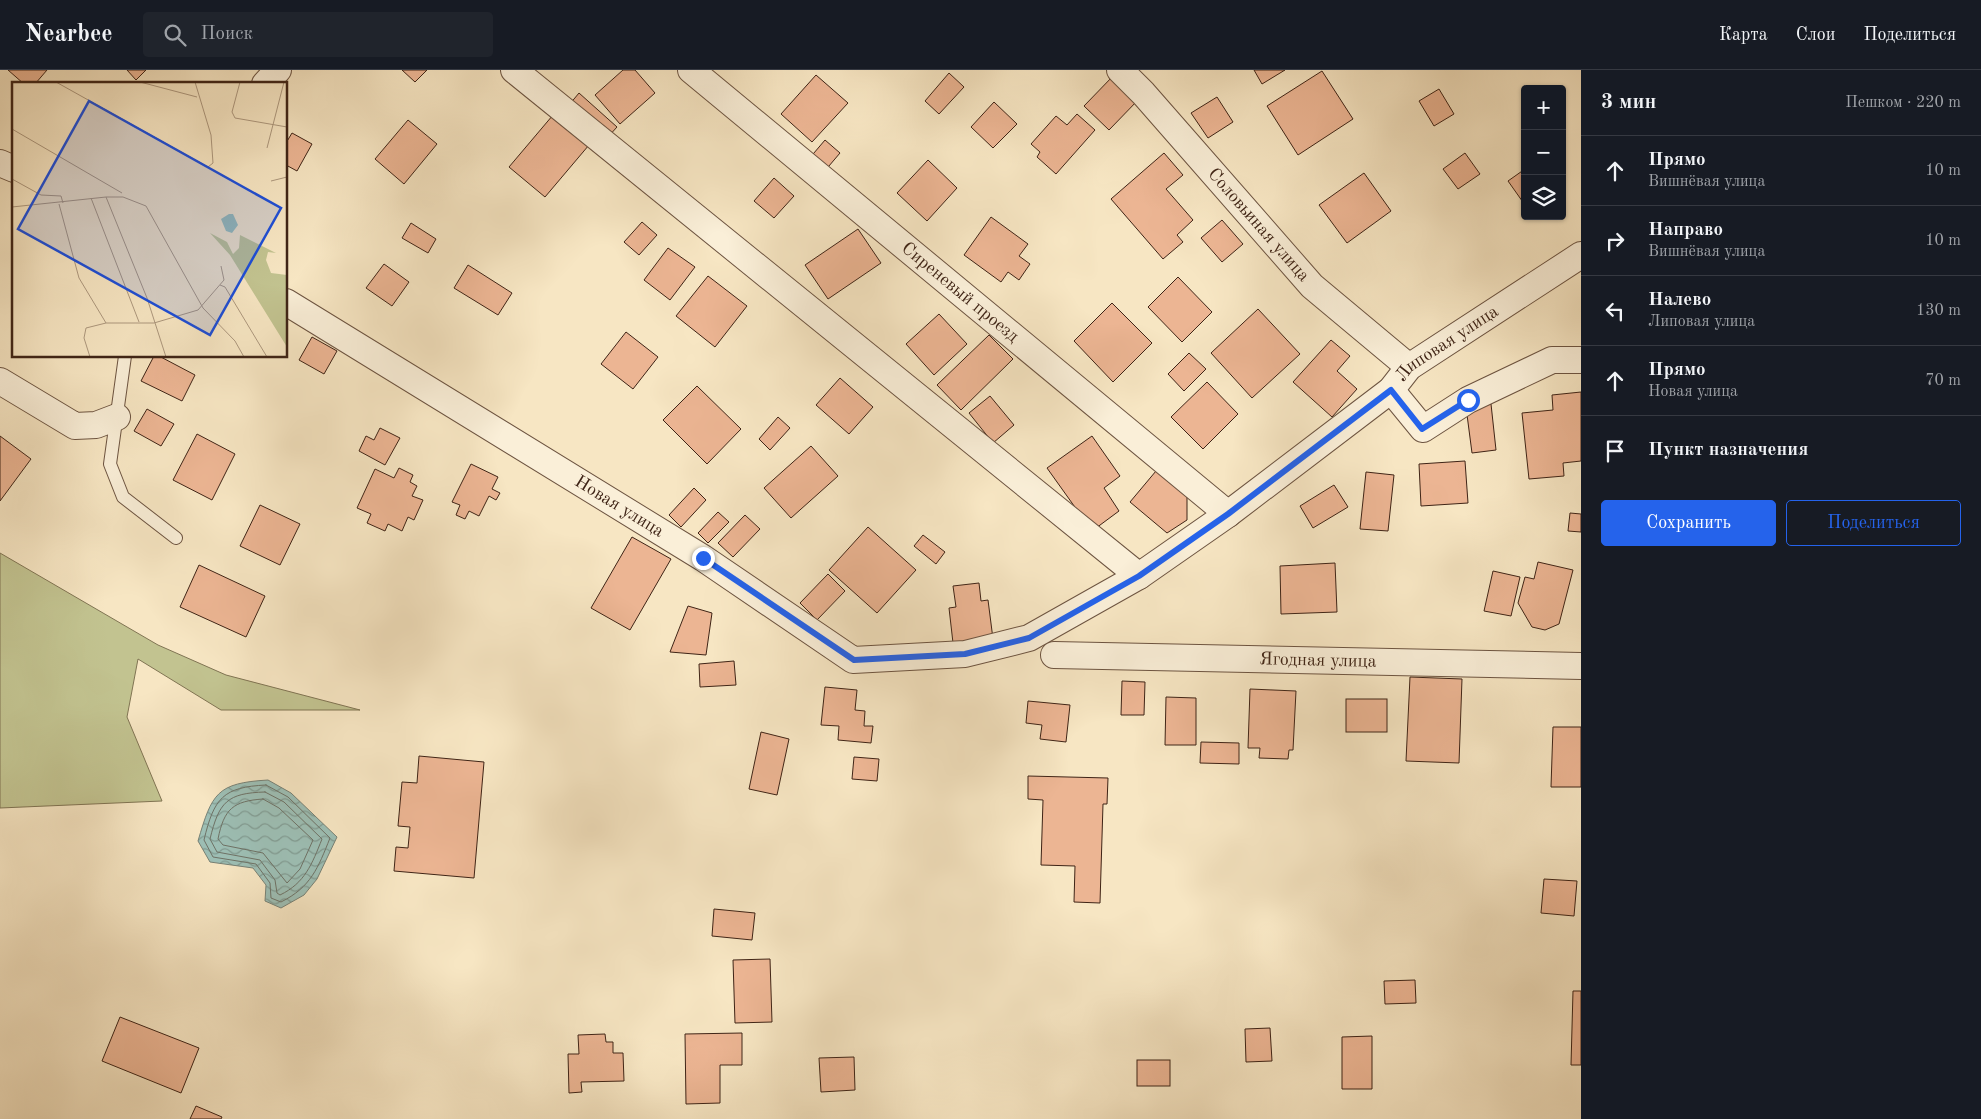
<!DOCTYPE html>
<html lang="ru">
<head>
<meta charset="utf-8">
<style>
  body { margin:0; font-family:"Old Standard TT",serif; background:#20242c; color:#f1f3f6 }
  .controls { position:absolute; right:15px; top:15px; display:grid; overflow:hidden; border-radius:5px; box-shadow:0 1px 4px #0004 }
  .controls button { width:45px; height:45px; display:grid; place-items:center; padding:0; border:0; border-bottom:1px solid #363941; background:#171b24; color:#f1f3f6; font:25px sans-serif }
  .stop { position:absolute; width:15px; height:15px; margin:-11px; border:4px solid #2563eb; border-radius:50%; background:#fff }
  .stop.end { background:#2563eb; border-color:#fff; box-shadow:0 1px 5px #0008 }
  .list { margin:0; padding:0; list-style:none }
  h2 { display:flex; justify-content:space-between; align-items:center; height:65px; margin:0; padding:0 20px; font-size:21px }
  h2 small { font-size:16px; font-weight:400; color:#9ea1a6 }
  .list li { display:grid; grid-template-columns:32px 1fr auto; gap:15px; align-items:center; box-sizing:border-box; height:70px; padding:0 20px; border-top:1px solid #363941 }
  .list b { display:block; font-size:19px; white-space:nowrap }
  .list p { margin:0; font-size:16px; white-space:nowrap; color:#9ea1a6 }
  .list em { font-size:16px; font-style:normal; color:#9ea1a6 }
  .actions { display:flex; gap:10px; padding:15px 20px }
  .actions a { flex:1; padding:11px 0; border:1px solid #2563eb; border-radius:5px; text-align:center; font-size:18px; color:#2563eb }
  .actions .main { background:#2563eb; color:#fff }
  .icon { flex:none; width:28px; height:28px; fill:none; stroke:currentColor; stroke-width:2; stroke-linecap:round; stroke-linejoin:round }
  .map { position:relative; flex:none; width:1581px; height:1049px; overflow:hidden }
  header { display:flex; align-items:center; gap:30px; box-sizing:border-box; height:70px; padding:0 25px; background:#171b24; border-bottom:1px solid #363941 }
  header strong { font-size:24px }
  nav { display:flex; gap:28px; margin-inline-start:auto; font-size:18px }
  .search { width:350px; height:45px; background:#20242c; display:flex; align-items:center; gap:12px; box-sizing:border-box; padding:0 18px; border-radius:5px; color:#9ea1a6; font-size:19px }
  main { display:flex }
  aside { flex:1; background:#171b24 }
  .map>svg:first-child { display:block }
</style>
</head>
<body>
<header>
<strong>Nearbee</strong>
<div class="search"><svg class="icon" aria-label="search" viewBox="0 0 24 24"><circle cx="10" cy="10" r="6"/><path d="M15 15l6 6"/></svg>Поиск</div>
<nav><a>Карта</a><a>Слои</a><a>Поделиться</a></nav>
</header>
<main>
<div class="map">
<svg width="1581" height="1049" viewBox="0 0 1581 1049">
  <defs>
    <pattern id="water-waves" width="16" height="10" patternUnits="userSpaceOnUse" patternTransform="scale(1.25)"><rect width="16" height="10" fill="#9dbfb5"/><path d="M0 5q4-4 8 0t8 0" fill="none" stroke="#819b92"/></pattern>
  </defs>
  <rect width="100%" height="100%" fill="#f7e6c3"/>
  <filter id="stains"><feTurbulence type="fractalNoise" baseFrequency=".004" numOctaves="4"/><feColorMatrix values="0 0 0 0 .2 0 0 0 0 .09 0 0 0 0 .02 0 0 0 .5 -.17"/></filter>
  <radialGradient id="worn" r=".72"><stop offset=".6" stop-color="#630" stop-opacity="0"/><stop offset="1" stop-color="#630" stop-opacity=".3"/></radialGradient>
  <path fill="#c2c390" stroke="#807453" d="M0,483l158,92 68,30 134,35h-139l-83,-51 -11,58 35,84 -162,7z"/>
  <path fill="url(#water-waves)" stroke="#778175" d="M268,710l23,13 46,44 -20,42 -13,16 -23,13 -16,-7 1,-16 -13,-17 -43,-6 -12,-21c14,-48 19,-58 70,-61z"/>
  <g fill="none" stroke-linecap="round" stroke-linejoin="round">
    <g stroke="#6e7266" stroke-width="1">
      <path d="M266,715l22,12 42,41c-12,30 -19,49 -49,64l-10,-4 -1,-15 -14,-19 -43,-7 -9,-17c10,-42 19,-53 62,-55z"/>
      <path d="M265,722l19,10 38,37c-10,25 -17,44 -42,56l-3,-2 -2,-13 -15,-20 -43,-8 -7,-13c9,-37 17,-46 55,-47z"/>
      <path d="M263,729l16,9 34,32 -13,29 -13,14 -24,-30 -40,-8 -5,-6c6,-30 15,-38 45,-40z"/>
    </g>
  </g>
  <g fill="#ecb593" stroke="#3f2416">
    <path d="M8,0h39l-12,14h-11z"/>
    <path d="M127,0h19l-10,10z"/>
    <path d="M402,0h25l-12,12z"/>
    <path d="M623,0h12l20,23 -35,31 -25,-29z"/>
    <path d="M1254,0h31l-23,14z"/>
    <path d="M1322,1l31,48 -55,36 -31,-49z"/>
    <path d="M949,3l15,14 -25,27 -14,-13z"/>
    <path d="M816,5l32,28 -36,39 -31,-28z"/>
    <path d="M1114,5l25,24 -30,31 -25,-24z"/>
    <path d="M1439,19l15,25 -20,12 -15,-25z"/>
    <path d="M579,23l38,34 -10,11 -38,-33z"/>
    <path d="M1217,27l16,25 -25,16 -17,-25z"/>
    <path d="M994,32l23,22 -24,24 -22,-21z"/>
    <path d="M1077,44l18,16 -39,44 -19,-17 3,-5 -9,-8 25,-28 11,9z"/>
    <path d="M553,45l36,30 -44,52 -36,-30z"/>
    <path d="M408,50l29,24 -33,40 -29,-25z"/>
    <path d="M292,63l20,11 -15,27 -11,-6v-22z"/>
    <path d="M825,70l15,13 -17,20 -15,-13z"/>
    <path d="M1164,83l19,22 -17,14 27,31 -16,15 6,7 -20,17 -52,-60z"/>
    <path d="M1465,83l15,21 -22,15 -15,-20z"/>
    <path d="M928,90l29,28 -30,33 -30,-28z"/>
    <path d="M1525,99v36l-17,-24z"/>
    <path d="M1364,103l27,38 -44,32 -28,-38z"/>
    <path d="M774,108l20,18 -20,22 -20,-17z"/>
    <path d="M991,147l37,27 -9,12 11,8 -11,16 -11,-8 -7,10 -37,-27z"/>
    <path d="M1222,150l21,24 -21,18 -21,-24z"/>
    <path d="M642,152l15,13 -18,20 -15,-13z"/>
    <path d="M411,153l25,16 -8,14 -26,-15z"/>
    <path d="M858,159l23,34 -53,36 -23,-34z"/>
    <path d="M668,178l27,19 -25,33 -26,-20z"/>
    <path d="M384,194l25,18 -17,24 -26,-18z"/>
    <path d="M468,195l44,28 -14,22 -44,-27z"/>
    <path d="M708,206l39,30 -32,41 -39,-31z"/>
    <path d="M1178,207l34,35 -30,30 -34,-35z"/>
    <path d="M1112,233l40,40 -39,39 -39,-41z"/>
    <path d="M1258,239l42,45 -48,44 -41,-45z"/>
    <path d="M939,244l28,30 -33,31 -28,-31z"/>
    <path d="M626,262l32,25 -25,32 -32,-25z"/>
    <path d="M989,265l24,24 -52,51 -24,-25z"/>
    <path d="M312,267l25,14 -13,23 -25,-14z"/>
    <path d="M1331,270l19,16 -13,15 20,18 -25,28 -39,-35z"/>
    <path d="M1189,283l17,16 -22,22 -16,-17z"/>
    <path d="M154,286h5l36,19 -13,26 -41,-20z"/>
    <path d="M840,308l33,29 -24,27 -33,-29z"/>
    <path d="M1207,312l31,32 -35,35 -32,-32z"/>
    <path d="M697,316l44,43 -34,35 -44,-44z"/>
    <path d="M1581,322v69l-18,2 1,13 -35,3 -7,-66 31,-3 -1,-15z"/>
    <path d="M990,326l24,29 -21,18 -24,-30z"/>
    <path d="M1491,334l5,46 -24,3 -6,-46z"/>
    <path d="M147,339l27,15 -13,22 -27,-15z"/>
    <path d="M778,347l12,11 -20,22 -11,-11z"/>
    <path d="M380,358l20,10 -15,27 -26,-14 7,-15 8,4z"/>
    <path d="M197,364l38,20 -23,46 -39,-20z"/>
    <path d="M0,366l31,23 -31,42z"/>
    <path d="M1092,366l28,40 -16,12 15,23 -27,20 -45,-63z"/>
    <path d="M811,376l27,30 -47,42 -27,-30z"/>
    <path d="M1465,391l3,42 -47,3 -2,-42z"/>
    <path d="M471,394l27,13 -6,12 8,4 -4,7 -7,-4 -10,20 -10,-5 -4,8 -9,-4 4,-10 -8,-3z"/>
    <path d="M399,398l14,7 -3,7 7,4 -5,10 11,4 -9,20 -6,-3 -6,14 -14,-7 -3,7 -18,-8 4,-9 -14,-6 18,-39 19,9z"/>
    <path d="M1156,401l31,24v25l-20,13 -37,-31z"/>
    <path d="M1366,402l28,3 -6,56 -28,-2z"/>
    <path d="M1334,415l14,22 -35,21 -13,-22z"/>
    <path d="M694,418l12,12 -25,27 -12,-12z"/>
    <path d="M260,435l40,19 -20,41 -40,-19z"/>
    <path d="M718,442l11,10 -21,21 -10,-10z"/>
    <path d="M1570,443l11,1v18l-13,-1z"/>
    <path d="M745,445l15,14 -27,28 -15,-14z"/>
    <path d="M868,457l48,43 -39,43 -48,-43z"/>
    <path d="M923,465l22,17 -9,12 -22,-18z"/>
    <path d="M632,467l39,22 -41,71 -39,-22z"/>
    <path d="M1538,492l35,8 -14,54 -14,6 -13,-3 -14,-24 7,-26 9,2z"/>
    <path d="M1335,493l2,49 -56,2 -1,-48z"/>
    <path d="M199,495l66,31 -19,41 -66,-30z"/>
    <path d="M1493,501l27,6 -9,39 -27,-5z"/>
    <path d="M828,504l17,17 -28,29 -17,-17z"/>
    <path d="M979,513l2,18 7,-1 5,39 -40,4 -4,-35 7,-1 -3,-21z"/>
    <path d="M688,536l24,7 -6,42 -36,-3z"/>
    <path d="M734,591l2,24 -36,2 -1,-23z"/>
    <path d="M1410,607l52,2 -3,84 -53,-2z"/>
    <path d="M1122,611l23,1 -1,33h-23z"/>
    <path d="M825,617l32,3 -2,20 10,1 -1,15h9l-2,17 -33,-3 1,-14 -18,-1z"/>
    <path d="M1250,619l46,2 -3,59h-4l-1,9 -29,-1 1,-10h-12z"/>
    <path d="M1166,627l30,1v47h-31z"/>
    <rect x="1346" y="629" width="41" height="33"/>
    <path d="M1028,631l42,4 -4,37 -26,-3 2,-14 -16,-2z"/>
    <path d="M1553,657h28v60h-30z"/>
    <path d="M761,662l28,7 -12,56 -28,-6z"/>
    <path d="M1201,672l38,1v21l-39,-1z"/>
    <path d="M419,686l65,6 -10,116 -80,-7 2,-24 12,1 2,-21 -12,-1 4,-44 15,1z"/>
    <path d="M854,687l25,2 -2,22 -25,-2z"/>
    <path d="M1028,706l80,2 -1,26h-4l-3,99 -26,-1 1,-36 -34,-1 2,-65 -15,-1z"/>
    <path d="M1544,809l33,2 -3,35 -33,-3z"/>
    <path d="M714,839l41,4 -3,27 -40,-4z"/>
    <path d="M770,889l2,63 -37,1 -2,-63z"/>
    <path d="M1415,910l1,23 -31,1 -1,-23z"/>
    <path d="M1573,921h8v74h-10z"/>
    <path d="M120,947l79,31 -18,45 -79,-32z"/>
    <path d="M1270,958l2,33 -26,1 -1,-33z"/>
    <path d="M742,963v32h-22v38l-34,1 -1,-70z"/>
    <path d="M605,964l1,8h7v11h10l1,28 -43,1 1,10 -13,1 -1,-39h11l-1,-19z"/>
    <path d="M1372,966v53h-30v-52z"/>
    <path d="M854,987l1,33 -34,2 -2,-34z"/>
    <rect x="1137" y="990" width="33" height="26"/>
    <path d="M196,1036l26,11 -1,2h-31z"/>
  </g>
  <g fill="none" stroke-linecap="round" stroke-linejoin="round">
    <g stroke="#6d5441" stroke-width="14">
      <path id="lane" d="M125,286l-15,108 13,33 53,41"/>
    </g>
    <g stroke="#6d5441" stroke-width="28">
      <g id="street">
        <path d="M514,0l625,506"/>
        <path id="s1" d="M691,0l537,444"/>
        <path id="s2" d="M1120,0l23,23 169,193 97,81"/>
        <path d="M265,14l13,-14"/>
        <path d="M0,93l14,6"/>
        <path id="s3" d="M286,232l417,256 150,102 112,-6 64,-16 110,-62 89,-62 163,-124 18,-23 172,-112"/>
        <path d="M0,311l75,45 21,-1 21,-8"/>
        <path d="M1391,320l32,39 45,-29 84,-40h29"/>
        <path id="s4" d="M1054,585l527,11"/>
      </g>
    </g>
    <use href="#lane" stroke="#faefd8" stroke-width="12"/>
    <use href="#street" stroke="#faefd8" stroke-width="26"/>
  </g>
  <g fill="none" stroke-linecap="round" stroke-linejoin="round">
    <path stroke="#2563eb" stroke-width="6" d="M703,488l151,102 111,-6 64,-16 110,-62 89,-62 163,-124 31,39 46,-29"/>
  </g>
  <g text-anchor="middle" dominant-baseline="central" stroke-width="5" stroke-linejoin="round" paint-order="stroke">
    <g font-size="18" fill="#3f2416" stroke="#faefd8">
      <text stroke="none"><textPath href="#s2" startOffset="208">Соловьиная улица</textPath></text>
      <text stroke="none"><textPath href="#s1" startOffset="349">Сиреневый проезд</textPath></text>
      <text stroke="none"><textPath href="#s3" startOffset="1362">Липовая улица</textPath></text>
      <text stroke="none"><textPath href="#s3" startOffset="391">Новая улица</textPath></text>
      <text stroke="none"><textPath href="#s4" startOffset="264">Ягодная улица</textPath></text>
    </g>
  </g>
  <g transform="translate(12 12)">
    <rect width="275" height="275" fill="#f7e6c3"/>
    <path d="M198,151l17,9 6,12 6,-6 1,-13 36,18 -8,-1 -2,8 5,13 16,2v72l-57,-92z" fill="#c2c390"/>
    <path d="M217,132h4l5,11 -6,8 -6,-2 -5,-12z" fill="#9dbfb5"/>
    <path fill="none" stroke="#ad987e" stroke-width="1" d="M44,0l152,85 5,-4 -2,-28 -16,-53M128,0l57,15M228,0l-8,30 3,6 52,9M0,47l110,64M255,66l17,-66M0,97l29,16 20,1 2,7M259,99l16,-4M94,115l41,101 19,59M79,116l48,124M47,122l20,74 27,45h48l44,-13 26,-30 -3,-14M0,125l94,-10h17l23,9 57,102 32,33 9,16M208,203l5,2 42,70M78,275l-6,-19 2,-10 20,-5"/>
    <path fill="#1d4ed8" fill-opacity="0.15" stroke="#1d4ed8" stroke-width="2.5" d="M77,19l192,107 -71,127 -192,-106z"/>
    <rect width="275" height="275" fill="none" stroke="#3f2416" stroke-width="2.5"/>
  </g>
  <rect width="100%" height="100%" filter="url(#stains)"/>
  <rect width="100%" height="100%" fill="url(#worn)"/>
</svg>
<div class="controls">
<button>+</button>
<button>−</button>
<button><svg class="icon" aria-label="layers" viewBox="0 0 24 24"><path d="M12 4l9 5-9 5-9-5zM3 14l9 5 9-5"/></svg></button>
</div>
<div class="stop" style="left:1468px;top:330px"></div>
<div class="stop end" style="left:703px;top:488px"></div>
</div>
<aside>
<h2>3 мин<small>Пешком · 220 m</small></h2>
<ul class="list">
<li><svg class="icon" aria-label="ahead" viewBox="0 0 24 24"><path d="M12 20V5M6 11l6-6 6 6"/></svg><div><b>Прямо</b><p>Вишнёвая улица</p></div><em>10 m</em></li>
<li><svg class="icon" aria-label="right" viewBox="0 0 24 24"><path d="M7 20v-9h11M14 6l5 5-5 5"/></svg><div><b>Направо</b><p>Вишнёвая улица</p></div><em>10 m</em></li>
<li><svg class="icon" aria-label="left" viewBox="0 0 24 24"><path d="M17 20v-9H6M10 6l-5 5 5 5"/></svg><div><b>Налево</b><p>Липовая улица</p></div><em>130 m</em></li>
<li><svg class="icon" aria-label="ahead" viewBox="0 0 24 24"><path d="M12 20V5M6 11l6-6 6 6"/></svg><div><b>Прямо</b><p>Новая улица</p></div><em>70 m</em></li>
<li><svg class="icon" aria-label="arrive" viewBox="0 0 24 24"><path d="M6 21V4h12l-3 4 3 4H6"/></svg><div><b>Пункт назначения</b></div></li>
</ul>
<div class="actions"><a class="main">Сохранить</a><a>Поделиться</a></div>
</aside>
</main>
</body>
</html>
